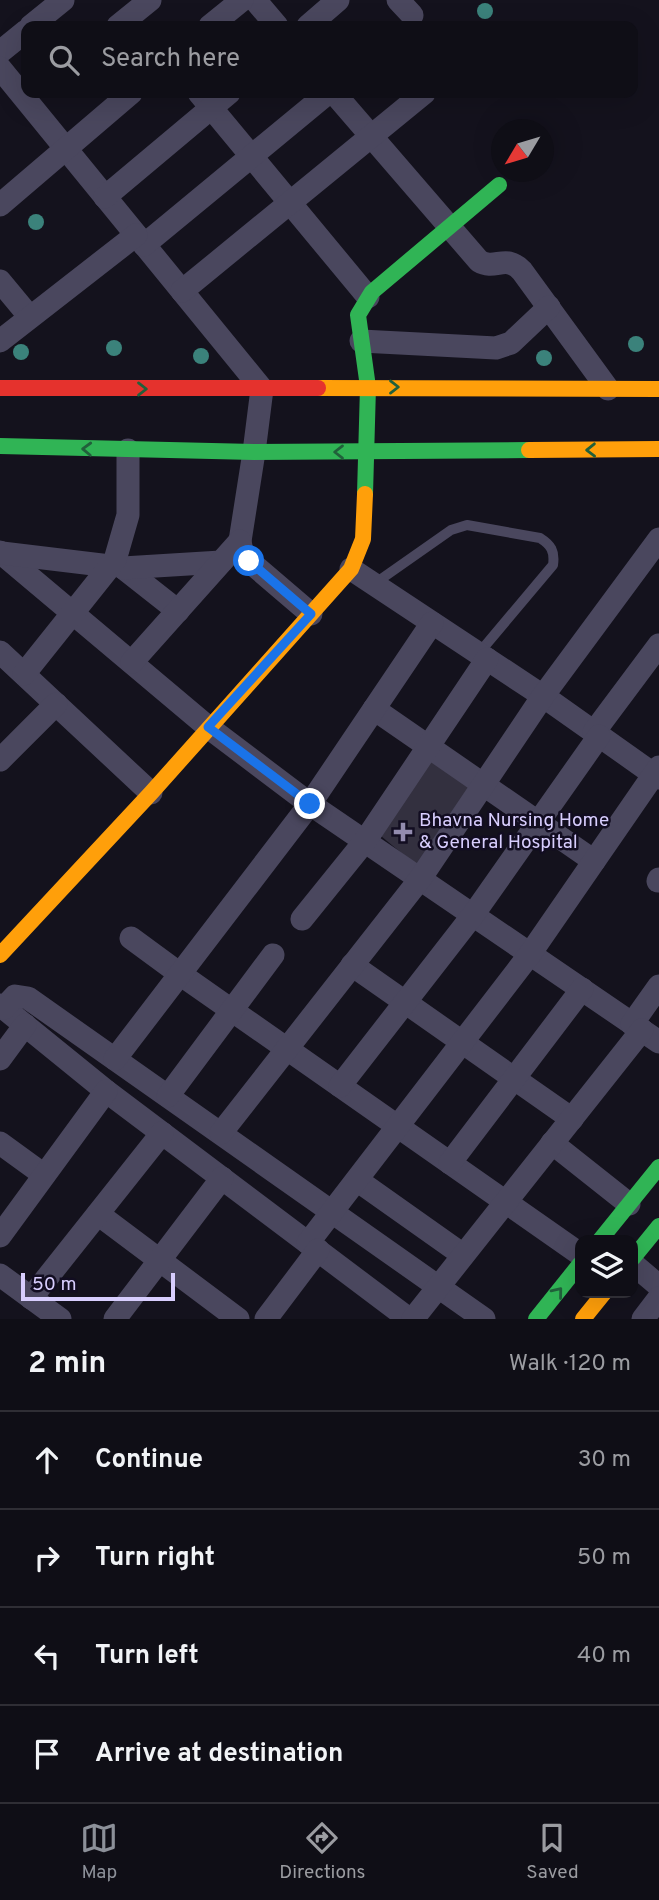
<!DOCTYPE html>
<html lang="en">
<head>
<meta charset="utf-8">
<style>
  body { margin:0; font-family:Overpass,sans-serif; background:#1d1c23; color:#f1f3f6 }
  .controls { position:absolute; right:21px; bottom:21px; display:grid; overflow:hidden; border-radius:14px; box-shadow:0 7px 28px #0002 }
  .controls button { width:63px; height:63px; display:grid; place-items:center; padding:0; border:0; border-bottom:2px solid #2f2e35; background:#0f0e16; color:#f1f3f6; font:35px sans-serif }
  .compass { position:absolute; left:491px; top:119px; width:63px; height:63px; border-radius:50%; background:#0f0e16; box-shadow:0 7px 28px #0002; rotate:232deg }
  .scale { position:absolute; left:21px; bottom:18px; width:154px; box-sizing:border-box; padding-left:7px; border:4px solid #d8cefe; border-top:0; font-size:19px; line-height:24px; white-space:nowrap; color:#d8cefe; -webkit-text-stroke:5px #120d21; paint-order:stroke }
  .stop { position:absolute; width:21px; height:21px; margin:-16px; border:5px solid #1a73e8; border-radius:50%; background:#fff }
  .stop.end { background:#1a73e8; border-color:#fff; box-shadow:0 2px 7px #0008 }
  .list { margin:0; padding:0; list-style:none }
  h2 { display:flex; justify-content:space-between; align-items:center; height:91px; margin:0; padding:0 28px; font-size:30px }
  h2 small { font-size:23px; font-weight:400; color:#9b9ca1 }
  .list li { display:grid; grid-template-columns:46px 1fr auto; gap:21px; align-items:center; box-sizing:border-box; height:98px; padding:0 28px; border-top:2px solid #2f2e35 }
  .list b { display:block; font-size:26px; white-space:nowrap }
  .list em { font-size:23px; font-style:normal; color:#9b9ca1 }
  .icon { flex:none; width:38px; height:38px; fill:none; stroke:currentColor; stroke-width:2; stroke-linecap:round; stroke-linejoin:round }
  .map { position:relative; flex:none; width:659px; height:1319px; overflow:hidden }
  .search { position:absolute; background:#0f0e16; box-shadow:0 7px 28px #0002; left:21px; right:21px; top:21px; height:77px; display:flex; align-items:center; gap:18px; box-sizing:border-box; padding:0 24px; border-radius:14px; color:#9b9ca1; font-size:26px }
  .sheet { height:483px; background:#0f0e16 }
  nav { display:flex; justify-content:space-around; align-items:center; box-sizing:border-box; height:98px; border-top:2px solid #2f2e35; background:#0f0e16; font-size:19px; color:#9b9ca1 }
  nav a { display:grid; justify-items:center; gap:4px }
  nav .on { color:#8c9099 }
  .map>svg:first-child { display:block }
</style>
</head>
<body>
<div class="map">
<svg width="659" height="1319" viewBox="0 0 659 1319">
  <rect width="100%" height="100%" fill="#14121d"/>
  <path fill="#33303f" d="M432,753l46,33 -61,80 -42,-35z"/>
  <g fill="none" stroke-linecap="round" stroke-linejoin="round">
    <path stroke="#4a475e" stroke-width="10" d="M374,584l77,-54 16,-5 73,13c11,7 15,13 13,27l-74,88"/>
    <g stroke="#4a475e" stroke-width="23">
      <path d="M255,0l22,26"/>
      <path d="M398,0l14,15"/>
      <path d="M31,26l32,-26"/>
      <path d="M118,26l32,-26"/>
      <path d="M210,26l32,-26"/>
      <path d="M308,26l30,-26"/>
      <path d="M0,52l26,-21"/>
      <path d="M0,68l262,321 -8,63 -14,89 2,11 7,9 62,53"/>
      <path d="M199,93l169,204"/>
      <path d="M334,93l145,168c17,10 26,-8 43,10l86,118"/>
      <path d="M105,197l124,-104"/>
      <path d="M0,205l131,-112"/>
      <path d="M144,245l184,-152"/>
      <path d="M0,281l29,35"/>
      <path d="M182,291l242,-198"/>
      <path d="M0,341l136,-106"/>
      <path d="M361,341l135,7 15,-5 38,-36"/>
      <path d="M0,552l208,175 102,77 349,238"/>
      <path d="M2,553l108,13"/>
      <path d="M117,563l61,48"/>
      <path d="M123,568l98,-6"/>
      <path d="M351,569l192,127 116,82"/>
      <path d="M0,652l151,141"/>
      <path d="M132,662l108,-121"/>
      <path d="M24,674l91,-114 13,-45v-65"/>
      <path d="M374,709l220,152"/>
      <path d="M594,732l65,-87"/>
      <path d="M0,760l56,-56"/>
      <path d="M658,881l1,-2"/>
      <path d="M302,919l63,-78 122,-182"/>
      <path d="M131,938l49,36 400,280"/>
      <path d="M352,965l220,154"/>
      <path d="M0,1005l106,86 303,228"/>
      <path d="M4,1008l11,-12 13,2 456,321"/>
      <path d="M632,1024l27,-38"/>
      <path d="M0,1059l25,-34"/>
      <path d="M115,1059l195,-255 122,-181"/>
      <path d="M340,1086l133,-171 126,-179"/>
      <path d="M168,1096l105,-141"/>
      <path d="M221,1133l199,-254 123,-183 116,-157"/>
      <path d="M0,1143l44,32"/>
      <path d="M552,1143l77,61"/>
      <path d="M450,1163l132,-174"/>
      <path d="M357,1180l106,75"/>
      <path d="M98,1214l140,105"/>
      <path d="M0,1236l106,-145"/>
      <path d="M308,1243l222,-289 129,-187"/>
      <path d="M633,1264l26,22"/>
      <path d="M0,1275l60,44"/>
      <path d="M31,1298l131,-165"/>
      <path d="M115,1319l107,-141"/>
      <path d="M266,1319l52,-69"/>
      <path d="M413,1319l229,-289"/>
      <path d="M643,1319l16,-21"/>
    </g>
    <g stroke="#30b455" stroke-width="16">
      <path d="M0,446l254,6 275,-2"/>
      <path d="M365,494l3,-107 -10,-72 14,-23 127,-107"/>
      <path d="M600,1240l59,-73"/>
      <path d="M633,1258l26,-32"/>
      <path d="M536,1319l44,-55"/>
    </g>
    <g stroke="#ff9f0a" stroke-width="16">
      <path d="M318,388l341,1"/>
      <path d="M529,450l130,-1"/>
      <path d="M0,955l151,-162 200,-224 12,-30 2,-45"/>
      <path d="M583,1319l21,-26"/>
    </g>
    <path stroke="#e5322d" stroke-width="16" d="M0,388h318"/>
  </g>
  <g fill="#3b827b">
    <circle cx="485" cy="11" r="8"/>
    <circle cx="36" cy="222" r="8"/>
    <circle cx="636" cy="344" r="8"/>
    <circle cx="114" cy="348" r="8"/>
    <circle cx="21" cy="352" r="8"/>
    <circle cx="201" cy="356" r="8"/>
    <circle cx="544" cy="358" r="8"/>
  </g>
  <defs><path id="oneway-chevron" d="M-2-3.5L2.5 0L-2 3.5" fill="none" stroke-width="1.6" stroke-linecap="round" stroke-linejoin="round" transform="scale(1.75)"/></defs>
  <g stroke="#21603b">
    <use href="#oneway-chevron" transform="translate(394 387)"/>
    <use href="#oneway-chevron" transform="translate(142 389)"/>
    <use href="#oneway-chevron" transform="translate(87 449) rotate(-178)"/>
    <use href="#oneway-chevron" transform="translate(591 450) rotate(179)"/>
    <use href="#oneway-chevron" transform="translate(339 452) rotate(-180)"/>
    <use href="#oneway-chevron" transform="translate(558 1292) rotate(-51)"/>
  </g>
  <g fill="none" stroke-linecap="round" stroke-linejoin="round">
    <path stroke="#1a73e8" stroke-width="9" d="M249,561l62,53 -103,113 102,77"/>
  </g>
  <path fill="#938caf" stroke="#120d21" stroke-width="2.5" d="M399.5 821.5h7v7h7v7h-7v7h-7v-7h-7v-7h7z"/>
  <g text-anchor="middle" dominant-baseline="central" stroke-width="5" stroke-linejoin="round" paint-order="stroke">
    <g font-size="19" fill="#d8cefe" stroke="#120d21" text-anchor="start">
      <text x="419" y="821">Bhavna Nursing Home<tspan x="419" dy="22">&amp; General Hospital</tspan></text>
    </g>
  </g>
</svg>
<div class="controls">
<button><svg class="icon" aria-label="layers" viewBox="0 0 24 24"><path d="M12 4l9 5-9 5-9-5zM3 14l9 5 9-5"/></svg></button>
</div>
<svg class="compass" viewBox="-18 -18 36 36"><path d="M0-13l5 13h-10z" fill="#e53935"/><path d="M0 13l5-13h-10z" fill="#9b9ca1"/></svg>
<div class="scale">50 m</div>
<div class="stop" style="left:249px;top:561px"></div>
<div class="stop end" style="left:310px;top:804px"></div>
<div class="search"><svg class="icon" aria-label="search" viewBox="0 0 24 24"><circle cx="10" cy="10" r="6"/><path d="M15 15l6 6"/></svg>Search here</div>
</div>
<section class="sheet">
<h2>2 min<small>Walk · 120 m</small></h2>
<ul class="list">
<li><svg class="icon" aria-label="ahead" viewBox="0 0 24 24"><path d="M12 20V5M6 11l6-6 6 6"/></svg><div><b>Continue</b></div><em>30 m</em></li>
<li><svg class="icon" aria-label="right" viewBox="0 0 24 24"><path d="M7 20v-9h11M14 6l5 5-5 5"/></svg><div><b>Turn right</b></div><em>50 m</em></li>
<li><svg class="icon" aria-label="left" viewBox="0 0 24 24"><path d="M17 20v-9H6M10 6l-5 5 5 5"/></svg><div><b>Turn left</b></div><em>40 m</em></li>
<li><svg class="icon" aria-label="arrive" viewBox="0 0 24 24"><path d="M6 21V4h12l-3 4 3 4H6"/></svg><div><b>Arrive at destination</b></div></li>
</ul>
</section>
<nav>
<a class="on"><svg class="icon" aria-label="map" viewBox="0 0 24 24"><path d="M3 6l6-2 6 2 6-2v14l-6 2-6-2-6 2zM9 4v14M15 6v14"/></svg>Map</a>
<a><svg class="icon" aria-label="directions" viewBox="0 0 24 24"><path d="M12 3l9 9-9 9-9-9zM9 14v-3h6M13 9l2 2-2 2"/></svg>Directions</a>
<a><svg class="icon" aria-label="saved" viewBox="0 0 24 24"><path d="M7 4h10v16l-5-4-5 4z"/></svg>Saved</a>
</nav>
</body>
</html>
